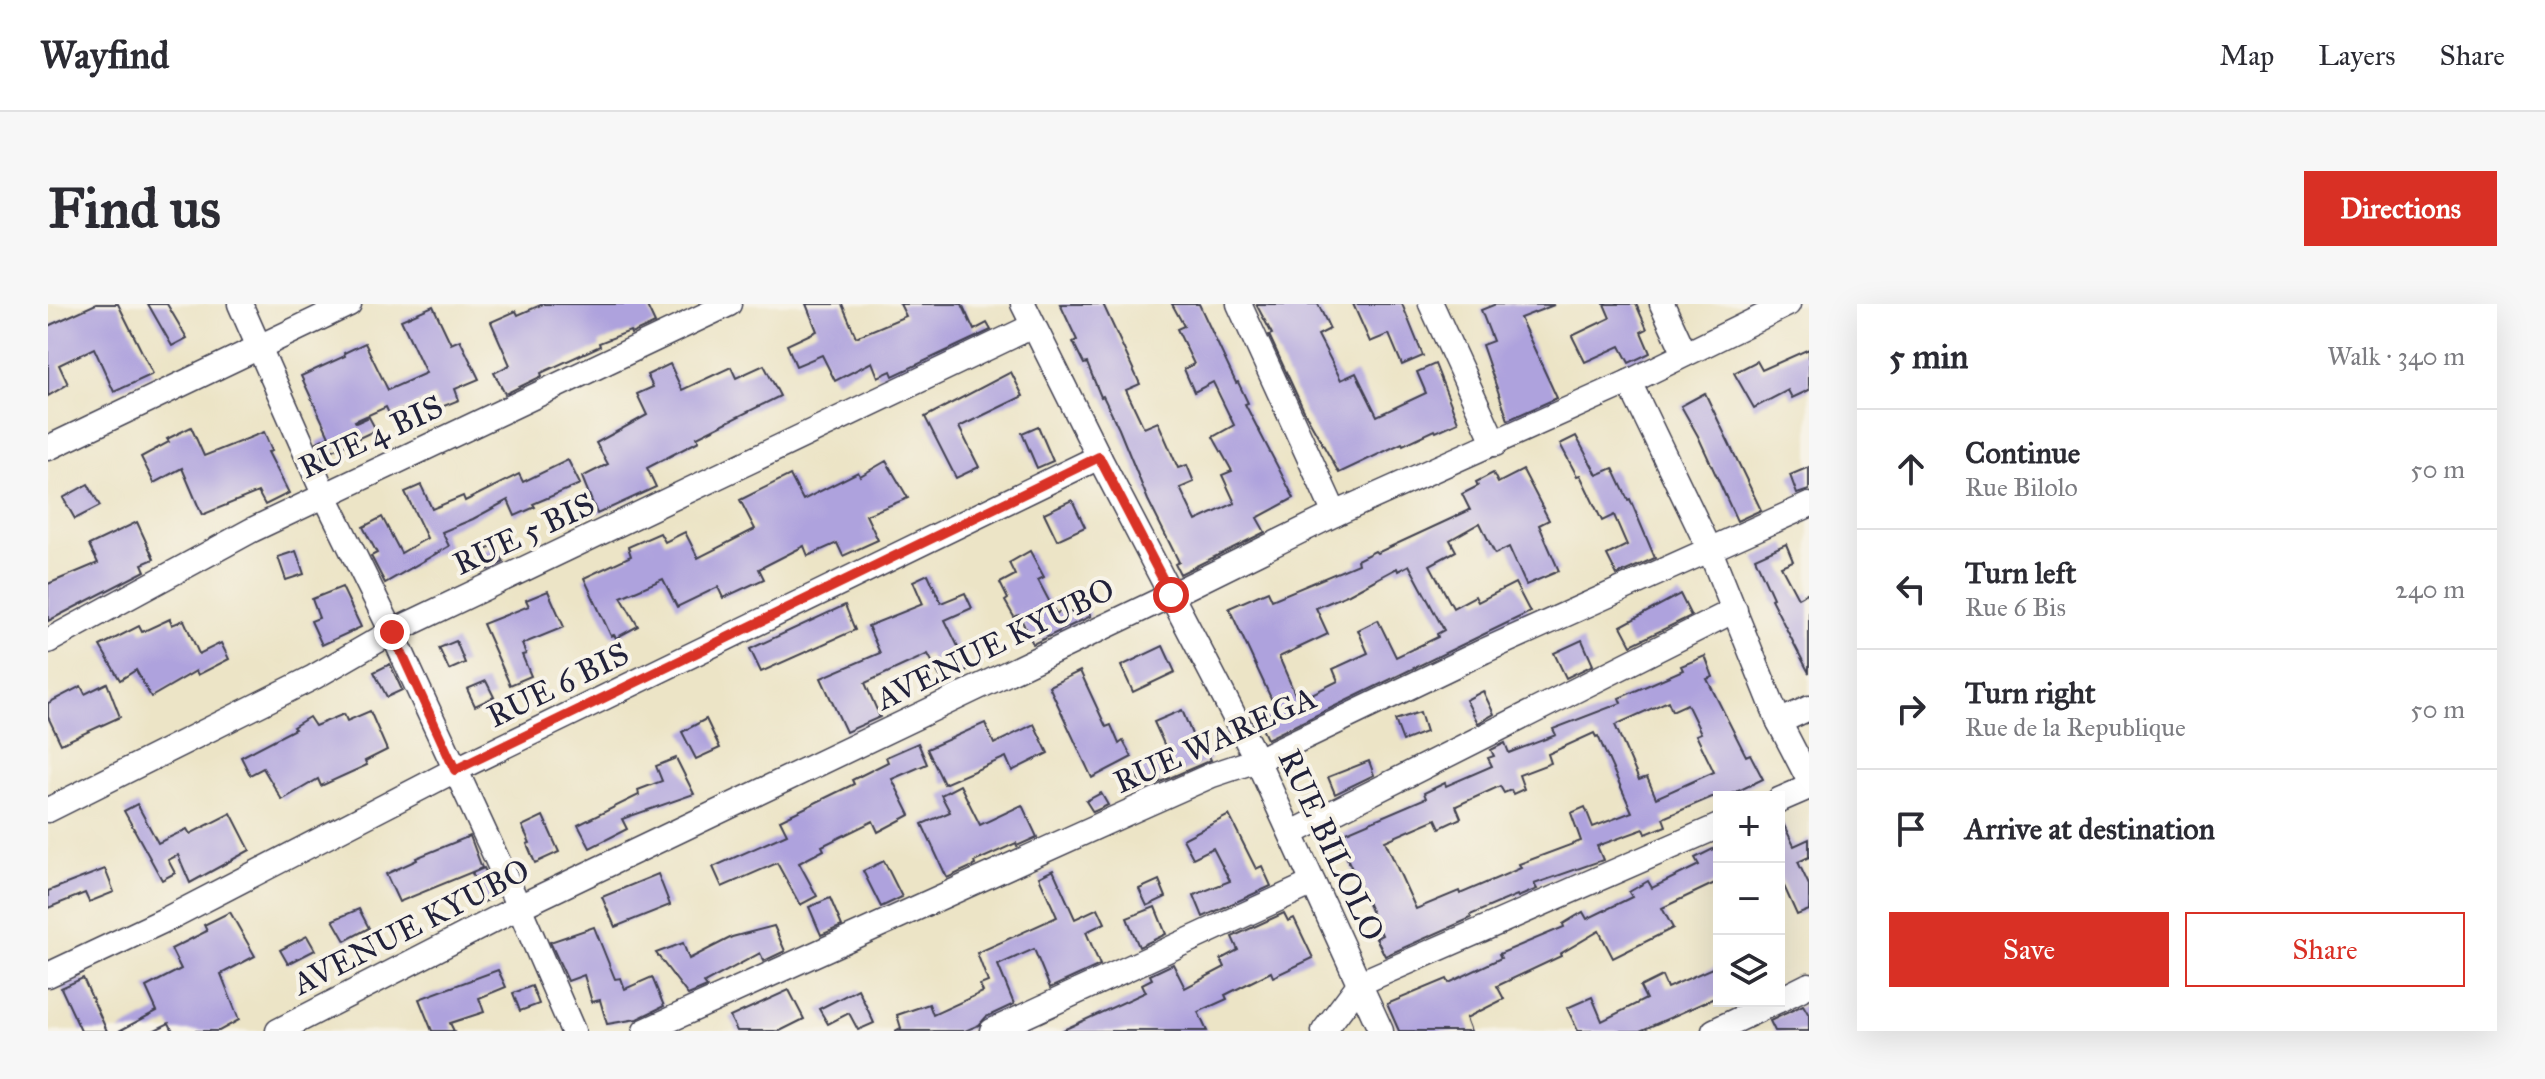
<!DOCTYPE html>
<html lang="en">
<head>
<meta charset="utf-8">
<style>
  body { margin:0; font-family:"IM FELL Great Primer",serif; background:#f7f7f7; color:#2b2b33 }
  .controls { position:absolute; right:24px; bottom:24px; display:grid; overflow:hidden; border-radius:0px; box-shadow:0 8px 32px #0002 }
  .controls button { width:72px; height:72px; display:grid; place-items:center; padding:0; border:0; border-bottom:2px solid #e1e1e2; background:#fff; color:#2b2b33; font:40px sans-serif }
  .stop { position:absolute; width:24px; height:24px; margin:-18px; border:6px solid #d93025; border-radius:50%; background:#fff }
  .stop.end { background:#d93025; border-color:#fff; box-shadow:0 2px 8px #0008 }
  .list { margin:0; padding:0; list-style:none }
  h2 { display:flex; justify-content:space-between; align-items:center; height:104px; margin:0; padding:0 32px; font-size:34px }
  h2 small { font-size:26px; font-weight:400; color:#7c7c81 }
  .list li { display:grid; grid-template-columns:52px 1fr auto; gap:24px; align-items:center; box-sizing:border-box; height:120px; padding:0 32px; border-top:2px solid #e1e1e2 }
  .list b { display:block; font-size:30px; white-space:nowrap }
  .list p { margin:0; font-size:26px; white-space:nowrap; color:#7c7c81 }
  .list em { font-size:26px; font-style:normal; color:#7c7c81 }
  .actions { display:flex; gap:16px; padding:24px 32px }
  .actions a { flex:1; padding:18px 0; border:2px solid #d93025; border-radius:0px; text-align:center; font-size:28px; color:#d93025 }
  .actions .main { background:#d93025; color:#fff }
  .icon { flex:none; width:44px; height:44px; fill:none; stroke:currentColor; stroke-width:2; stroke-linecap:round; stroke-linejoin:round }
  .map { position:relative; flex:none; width:1761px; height:727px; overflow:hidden; border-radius:0px }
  header { display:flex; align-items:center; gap:48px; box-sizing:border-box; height:112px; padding:0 40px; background:#fff; border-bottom:2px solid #e1e1e2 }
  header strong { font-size:38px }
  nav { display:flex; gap:44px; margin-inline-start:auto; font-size:28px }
  .intro { display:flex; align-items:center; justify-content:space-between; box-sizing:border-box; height:192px; padding:0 48px }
  h1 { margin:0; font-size:56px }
  .button { padding:20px 36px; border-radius:0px; background:#d93025; color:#fff; font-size:28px; font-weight:700 }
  main { display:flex; gap:48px; padding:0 48px }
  aside { flex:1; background:#fff; border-radius:0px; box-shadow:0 8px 32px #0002 }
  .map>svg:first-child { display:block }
</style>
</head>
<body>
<header>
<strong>Wayfind</strong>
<nav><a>Map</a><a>Layers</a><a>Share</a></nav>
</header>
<div class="intro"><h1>Find us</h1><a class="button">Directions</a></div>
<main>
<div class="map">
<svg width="1761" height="727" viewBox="0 0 1761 727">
  <rect width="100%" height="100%" fill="#f7f3e8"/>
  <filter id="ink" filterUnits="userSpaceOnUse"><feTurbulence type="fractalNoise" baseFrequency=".0125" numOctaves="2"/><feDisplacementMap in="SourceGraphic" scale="16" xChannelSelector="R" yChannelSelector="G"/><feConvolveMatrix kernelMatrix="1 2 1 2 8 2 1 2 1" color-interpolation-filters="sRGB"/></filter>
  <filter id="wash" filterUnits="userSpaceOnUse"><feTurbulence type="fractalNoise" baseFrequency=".006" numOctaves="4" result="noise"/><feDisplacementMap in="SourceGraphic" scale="32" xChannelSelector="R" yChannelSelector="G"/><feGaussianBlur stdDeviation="1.8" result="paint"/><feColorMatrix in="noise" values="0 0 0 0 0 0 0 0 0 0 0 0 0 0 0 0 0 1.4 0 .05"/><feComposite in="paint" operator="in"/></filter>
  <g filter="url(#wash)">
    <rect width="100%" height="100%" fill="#ece4c6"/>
    <g id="blocks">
      <g fill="#aea2dd" fill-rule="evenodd">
        <path d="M48,0h22l35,70 -39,18 -20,-44 -35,17 9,19 -20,12v-70z"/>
        <path d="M100,0h19l20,34 -15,8z"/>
        <path d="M495,0h103l9,19 -24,11 -1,-3 -31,12 1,3 -59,27 1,3 -37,18 -11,-21 16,-8 -19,-43 25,-11 2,4z"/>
        <path d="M758,0h36l14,33 50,-21 -6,-12h62l12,26 13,-7 4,7 -98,46 -2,-5 -13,6 -6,-15 -37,19 -13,-26 -26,11 -9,-21 30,-14z"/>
        <path d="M1012,0h43l37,80 -14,6 18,38 14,-6 20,46 9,-3 7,17 -14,6 16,33 39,-18 -13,-28 10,-4 -19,-34 21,-12 -21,-43 -19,10 -10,-23 10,-5 -17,-35 7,-3 -12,-22h27l37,79 2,-1 10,21 -3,1 49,94 -37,20 8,14 -85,42 -5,-10 4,-2 -31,-62 -29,-71 -16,-33 -2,1 -14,-34 -3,1 -11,-22 4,-2z"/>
        <path d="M1208,0h62l12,25 -12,6 23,45 15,-7 21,43 49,-23 -9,-21 18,-8 23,58 -22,10 -1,-2 -32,15 -1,-2 -63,30 -34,-60 -36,-78 3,-1z"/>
        <path d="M1305,0h49l21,52 -21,9 -13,-31 -19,8z"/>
        <path d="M1448,0l58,1 -34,13 37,80 -49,22 -26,-75 11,-4 -12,-31z"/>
        <path d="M1556,0h32l11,25 -6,3 9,21 -21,10 -9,-17 -35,16 -13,-26 38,-18z"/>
        <path d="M385,2l18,38 9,-4 19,39 -24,10 4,11 -20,8 -5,-12 -44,20 -4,-9 -31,14 1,2 13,-6 7,13 -53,25 -6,-13 12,-6 -28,-60 44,-20 -1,-3 21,-10 23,47 38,-17 -25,-53z"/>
        <path d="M1761,45v41l-17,8 -4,-8 -34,18 -20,-35 23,-12 5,9z"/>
        <path d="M622,60l12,26 49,-23 5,11 28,-13 16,31 -83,41 2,4 -52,27 9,19 -59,27 -15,-37 26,-13 -12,-21 51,-28 -10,-21 16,-7 -6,-12z"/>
        <path d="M963,68l12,24 -64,31 20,40 -23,11 -31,-61z"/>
        <path d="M1657,89l56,117 -24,11 -39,-85 -17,-30z"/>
        <path d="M990,122l15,35 -16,7 -15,-35z"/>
        <path d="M143,123l13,29 60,-24 8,19 -4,1 21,41 -24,12 -7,-13 -56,23 -20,-47 -28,15 -13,-26 28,-15 -2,-3z"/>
        <path d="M1528,132l21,39 16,-7 15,32 2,-1 25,59 -38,17 -10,-20 20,-10 -13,-30 -12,6 -22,-46 -3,1 -17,-32z"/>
        <path d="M520,156l12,24 -47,20 2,3 -20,9 -7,-16 -35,19 -31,13 7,14 -64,37 -14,-27 6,-3 -14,-26 19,-10 19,36 26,-15 -22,-46 16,-7 11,24 31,-13 2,5 54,-27 4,8z"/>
        <path d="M838,157l22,37 -42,17 12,25 -35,16 -6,-13 -29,13 -4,-10 -45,23 5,10 -41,19 -5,-11 -41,20 -14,-28 -42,18 17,29 -22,12 -2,-3 -3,1 -27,-58 47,-22 -3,-9 32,-14 5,9 20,-10 13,26 57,-29 -15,-29 50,-25 13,25 55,-28 2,4z"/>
        <path d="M1761,163v23l-12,4 -7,-19z"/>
        <path d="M1475,166l26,50 -10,5 20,46 -33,14 -17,-38 -14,7 -15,-31 -30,17 6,11 -26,14 23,43 22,-12 3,6 37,-19 15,29 -263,127 -9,-19 19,-9 -48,-103 39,-17 4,9 86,-36 -1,-4 18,-9 2,2 93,-43 -8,-16 16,-8 -2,-4 17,-9 5,10zM1361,261l35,65 -7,4 1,3 -42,20 -18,-37 -20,10 10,23 -35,16 5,12 -40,20 -19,-44 49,-23 -12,-26 33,-14 48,-26 1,3z"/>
        <path d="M40,180l12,22 -25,13 -12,-21z"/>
        <path d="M1024,196l13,27 -28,13 -13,-27z"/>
        <path d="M89,218l17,37 -12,5 3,7 -97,50v-37l50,-21 -9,-18z"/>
        <path d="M1738,240l7,17 -12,5 17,32 11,-6v81l-38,-74 2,-1 -18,-40z"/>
        <path d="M448,241l8,17 -17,8 -8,-17z"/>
        <path d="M248,247l8,23 -18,6 -8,-23z"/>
        <path d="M982,247l14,26 -6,3 18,34 6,-4 3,5 20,-10 6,11 -58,28 -14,-29 -5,2 -9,-16 3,-2 -8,-16 15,-8 -6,-12z"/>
        <path d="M880,270l13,29 24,-10 7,15 -27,12 24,49 -26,13 -15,-28 -63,29 15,34 -34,15 -25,-54 59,-25 -12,-27 55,-22 -10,-23z"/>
        <path d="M294,283l19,40 -39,18 -11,-24 8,-3 -7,-19z"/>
        <path d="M500,287l16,36 -42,17 4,10 -4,1 9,21 -21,9 -27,-61 46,-18 -3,-6z"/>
        <path d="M1632,290l11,22 -60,29 -10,-19z"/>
        <path d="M797,301l10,25 -94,42 -11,-23z"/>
        <path d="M122,315l2,6 12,-5 15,34 22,-11 8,16 -31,16 -2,-4 -45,26 -15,-27 -16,10 -20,-34 39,-20 3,6z"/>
        <path d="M1534,336l11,25 -27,13 -12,-25z"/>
        <path d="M408,337l9,22 -16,7 -10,-22z"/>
        <path d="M1115,342l12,26 -42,20 -12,-26z"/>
        <path d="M1657,352l8,21 -6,2 39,77 4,-2 13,25 -37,18h-14l-49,21 3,8 -20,8 -2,-5 -47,17 6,14 -69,24 3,5 -19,8 -1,-2 -47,20 1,3 -86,38 -9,-18 6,-3 -45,-99 89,-38 -2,-5 21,-10 1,3 46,-20 -4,-8 6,-2 -3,-6 14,-7 4,10 47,-18 -3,-6 68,-26 -2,-5 64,-28 -2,-4zM1620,397l4,10 15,-7 14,29 -5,2 18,37 -58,26 -9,-21 -8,3 -24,-55zM1546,429l2,4 2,-1 34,76 -39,15 -8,-20 -14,6 10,28 -62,23 2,4 -61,26 -1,-3 -43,18 -31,-68 51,-22 4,9 21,-10 -5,-12 44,-20 4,7 7,-3 2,4 11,-5 -5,-14 32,-12 -3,-9z"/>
        <path d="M342,360l12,26 -15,7 -13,-25z"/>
        <path d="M1032,367l26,56 5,-2 8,19 4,-3 9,16 -40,21 -43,-92z"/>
        <path d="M438,377l8,16 -19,9 -8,-17z"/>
        <path d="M59,379l13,34 -59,27 -13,-27v-14l33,-17 4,8z"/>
        <path d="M1435,387l11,23 -16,9 -12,-23z"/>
        <path d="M1134,406l14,34 6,-3 9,19 -67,29 -11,-21 35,-15 -14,-31z"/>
        <path d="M322,407l17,39 -22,11 2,4 -46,21 -3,-7 -36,21 -19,-32 -13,7 -9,-18 54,-28 -2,-2 16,-10 6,9 29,-12 3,7z"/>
        <path d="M1372,408l6,20 -23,9 -8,-21z"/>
        <path d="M658,415l14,29 -24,11 -14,-27z"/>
        <path d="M937,419l9,21 40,-20 14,29 -36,18 -6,-14 -62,27 -17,-35z"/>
        <path d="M870,439l9,21 -35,15 18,36 -32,17 -5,-11 -51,25 2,4 -25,13 18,33 -17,9 -23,-42 -55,24 -9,-20 74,-33 -7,-14 74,-36 -2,-4 36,-18 -2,-5z"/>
        <path d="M628,454l18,36 -72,25 5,10 -37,19 -12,-23 61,-30 -1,-5 24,-9 -6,-15z"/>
        <path d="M1321,457l5,14 -39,19 -7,-17z"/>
        <path d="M912,481l20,40 42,-20 15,32 -20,9 -1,-3 -42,19 1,3 -28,13 -25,-54 28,-12 -9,-17z"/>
        <path d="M1053,489l7,12 -15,7 -7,-11z"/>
        <path d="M89,500l21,39 29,-14 3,5 41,-21 19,37 -60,33 -12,-28 -10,5 7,13 -13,7 -38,-69z"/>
        <path d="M1181,511l27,54 6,-3 9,20 -68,31 -9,-22 36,-14 -17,-33 -20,10 -10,-19z"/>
        <path d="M1731,511l15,31 15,-7v18l-11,5 11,23v25l-12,5 -18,-40z"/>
        <path d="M495,512l16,36 -24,11 -8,-19 3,-1 -8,-17z"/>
        <path d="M422,532l12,32 -83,34 -13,-28 31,-14 -1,-2z"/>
        <path d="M1671,542v35l-57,27 11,20 -60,30 -14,-27 -39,23 1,2 -64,30 7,13 -38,19 5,13h-72l-12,-27 60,-25 2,4 52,-25 -2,-4 65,-27 -1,-3 20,-12 4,7 45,-22 -3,-5 19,-11 4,7 47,-23 -4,-7z"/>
        <path d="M836,557l18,36 -21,10 -18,-36z"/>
        <path d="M436,564l14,28 -14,6 -12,-29z"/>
        <path d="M57,565l9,23 -25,10 -4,-9 -37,15v-17z"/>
        <path d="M1005,566l22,49 23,-11 7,15 -19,9 14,33 -50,23 -16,-39 -36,16 16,39 -28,13 -7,8 -14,6h-70l6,-3 -4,-13 32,-11 4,11 50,-23 -3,-7 8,-3 -11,-29 80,-36 -18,-40z"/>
        <path d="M610,570l12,31 -55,22 -13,-30z"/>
        <path d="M1111,576l7,17 -19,9 -8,-17z"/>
        <path d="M782,594l12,28 -21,9 -12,-28z"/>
        <path d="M1107,603l11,27 -27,13 -12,-29z"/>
        <path d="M311,605l10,19 -24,13 -12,-21z"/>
        <path d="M182,608l25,44 -34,18 18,46 -20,11h-46l-4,-8 -16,8h-34l38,-20 -11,-24 35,-18 -10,-20 36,-18 -3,-6z"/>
        <path d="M1236,609l4,8 6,-3 19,40 -40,19 -2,-5 -46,23 2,4 -29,13 9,19h-146l85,-39 -4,-8 10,-5 -2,-4 23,-11 12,24 40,-21 -4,-8 17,-9 -6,-13z"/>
        <path d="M726,622l11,25 -21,10 -4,-8 -56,30 3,4 -19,8 -32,-42 27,-10 6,16 43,-22z"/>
        <path d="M546,623l21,52 6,-1 4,11 27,-12 12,29 -27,13 -30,5 -7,-24 -8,2 -8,-27 -16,6 -18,-39z"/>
        <path d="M259,632l8,14 -27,14 -8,-14z"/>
        <path d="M1671,661v31l-79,35h-62l-11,-23 25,-11 10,24 44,-22 -6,-12 22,-11 5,12z"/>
        <path d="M450,666l8,17 -27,11 5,14 -34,11 4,8h-22l-13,-32z"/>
        <path d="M35,674l24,53h-26l-20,-43z"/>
        <path d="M484,682l7,18 -19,7 -7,-18z"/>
        <path d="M810,685l16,34 -16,7 -9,-17 -21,11 -9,-15z"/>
        <path d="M741,686l15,29 -24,12h-43l-7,-14z"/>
        <path d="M1755,701l6,10v16h-34l-5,-10z"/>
      </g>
    </g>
  </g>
  <g filter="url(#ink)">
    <use href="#blocks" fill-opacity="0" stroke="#403f50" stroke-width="2"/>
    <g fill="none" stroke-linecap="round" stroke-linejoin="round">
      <g stroke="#403f50" stroke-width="27">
        <g id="street">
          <path d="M192,0l84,190 68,138 127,275 54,124"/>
          <path d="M975,0l76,153 158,303 124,271"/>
          <path d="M1191,0l96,210"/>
          <path d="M1383,0l64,140"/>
          <path d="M1614,0l23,50"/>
          <path d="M1581,78l80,166 70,174 30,58"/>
          <path d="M0,144l301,-144"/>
          <path d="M0,337l204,-111 477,-226"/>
          <path d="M1731,418l30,-14"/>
          <path d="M1731,496l30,-13"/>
          <path d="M0,506l266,-133 78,-45 641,-306"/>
          <path d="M1244,529l443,-223"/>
          <path d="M0,671l121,-57 286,-148 644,-313"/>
          <path d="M1731,696l30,-15"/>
          <path d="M230,727l241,-124 652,-312 164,-81 294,-132 159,-78"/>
          <path d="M597,727l484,-219 83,-37 45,-15 227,-109 325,-146"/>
          <path d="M944,727l321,-148"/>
          <path d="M1276,727l36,-48 359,-157"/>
          <path d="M1666,727l63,-30"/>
        </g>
      </g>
      <use href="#street" stroke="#fff" stroke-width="24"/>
    </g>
  </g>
  <g fill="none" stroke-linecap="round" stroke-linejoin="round" filter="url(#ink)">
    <path stroke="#d93025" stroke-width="10" d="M344,328l63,138 644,-313 72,138"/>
  </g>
  <g text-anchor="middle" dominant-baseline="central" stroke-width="8" stroke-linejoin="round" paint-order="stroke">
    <g font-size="32" fill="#22223b" stroke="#f7f3e8">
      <text transform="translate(323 133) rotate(-25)">RUE 4 BIS</text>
      <text transform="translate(476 230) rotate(-25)">RUE 5 BIS</text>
      <text transform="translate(947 340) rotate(-26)">AVENUE KYUBO</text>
      <text transform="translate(510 381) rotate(-26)">RUE 6 BIS</text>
      <text transform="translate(1167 436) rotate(-24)">RUE WAREGA</text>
      <text transform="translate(1283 541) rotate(65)">RUE BILOLO</text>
      <text transform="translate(363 623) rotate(-27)">AVENUE KYUBO</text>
    </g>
  </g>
</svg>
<div class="controls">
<button>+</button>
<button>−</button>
<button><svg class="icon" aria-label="layers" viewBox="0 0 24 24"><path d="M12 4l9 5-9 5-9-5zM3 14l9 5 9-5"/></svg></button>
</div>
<div class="stop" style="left:1123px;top:291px"></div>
<div class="stop end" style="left:344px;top:328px"></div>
</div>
<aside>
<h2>5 min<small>Walk · 340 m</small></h2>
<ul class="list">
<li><svg class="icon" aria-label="ahead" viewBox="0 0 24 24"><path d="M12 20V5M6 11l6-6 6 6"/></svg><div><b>Continue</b><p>Rue Bilolo</p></div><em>50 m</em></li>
<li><svg class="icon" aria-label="left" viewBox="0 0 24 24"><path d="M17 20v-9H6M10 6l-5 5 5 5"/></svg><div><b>Turn left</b><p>Rue 6 Bis</p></div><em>240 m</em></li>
<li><svg class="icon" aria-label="right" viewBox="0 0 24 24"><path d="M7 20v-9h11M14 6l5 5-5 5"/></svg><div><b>Turn right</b><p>Rue de la Republique</p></div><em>50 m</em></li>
<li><svg class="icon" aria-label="arrive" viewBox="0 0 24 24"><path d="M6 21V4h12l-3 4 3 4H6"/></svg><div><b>Arrive at destination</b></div></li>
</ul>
<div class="actions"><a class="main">Save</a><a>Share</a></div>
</aside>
</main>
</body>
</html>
